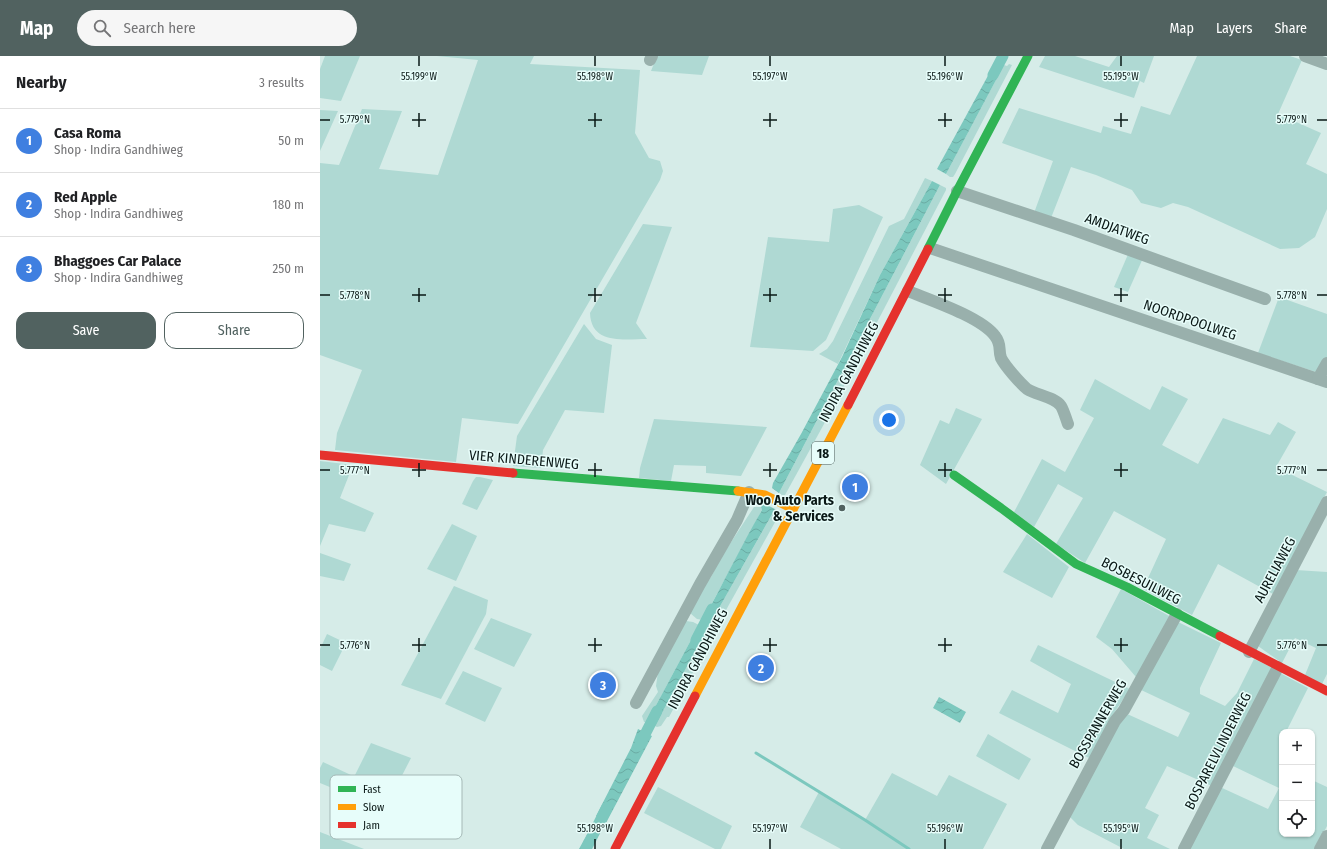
<!DOCTYPE html>
<html lang="en">
<head>
<meta charset="utf-8">
<style>
  body { margin:0; font-family:"Fira Sans Condensed",sans-serif; background:#f6f6f6; color:#202124 }
  .controls { position:absolute; right:12px; bottom:12px; display:grid; overflow:hidden; border-radius:8px; box-shadow:0 1px 3px #0004 }
  .controls button { width:36px; height:36px; display:grid; place-items:center; padding:0; border:0; border-bottom:1px solid #e0e0e0; background:#fff; color:#202124; font:20px sans-serif }
  .you { position:absolute; left:569px; top:364px; width:14px; height:14px; margin:-10px; border:3px solid #fff; border-radius:50%; background:#1a73e8; box-shadow:0 0 0 6px #1a73e833 }
  .badge { display:grid; place-items:center; width:26px; height:26px; border-radius:50%; background:#516260; color:#fff; font-size:13px; font-weight:700 }
  .pin { position:absolute; translate:-50% -50%; border:2px solid #fff; box-shadow:0 1px 4px #0006 }
  .list { margin:0; padding:0; list-style:none }
  h2 { display:flex; justify-content:space-between; align-items:center; height:52px; margin:0; padding:0 16px; font-size:17px }
  h2 small { font-size:13px; font-weight:400; color:#757577 }
  .list li { display:grid; grid-template-columns:26px 1fr auto; gap:12px; align-items:center; box-sizing:border-box; height:64px; padding:0 16px; border-top:1px solid #e0e0e0 }
  .list b { display:block; font-size:15px; white-space:nowrap }
  .list p { margin:0; font-size:13px; white-space:nowrap; color:#757577 }
  .list em { font-size:13px; font-style:normal; color:#757577 }
  .actions { display:flex; gap:8px; padding:12px 16px }
  .actions a { flex:1; padding:9px 0; border:1px solid #516260; border-radius:12px; text-align:center; font-size:14px; color:#516260 }
  .actions .main { background:#516260; color:#fff }
  .icon { flex:none; width:22px; height:22px; fill:none; stroke:currentColor; stroke-width:2; stroke-linecap:round; stroke-linejoin:round }
  .map { position:relative; flex:none; width:1007px; height:793px; overflow:hidden }
  header { display:flex; align-items:center; gap:24px; box-sizing:border-box; height:56px; padding:0 20px; background:#516260; color:#fff }
  header strong { font-size:19px }
  nav { display:flex; gap:22px; margin-inline-start:auto; font-size:14px }
  .search { width:280px; height:36px; background:#f6f6f6; display:flex; align-items:center; gap:10px; box-sizing:border-box; padding:0 14px; border-radius:22px; color:#757577; font-size:15px }
  main { display:flex }
  aside { flex:1; background:#fff }
  .map>svg:first-child { display:block }
</style>
</head>
<body>
<header>
<strong>Map</strong>
<div class="search"><svg class="icon" aria-label="search" viewBox="0 0 24 24"><circle cx="10" cy="10" r="6"/><path d="M15 15l6 6"/></svg>Search here</div>
<nav><a>Map</a><a>Layers</a><a>Share</a></nav>
</header>
<main>
<aside>
<h2>Nearby<small>3 results</small></h2>
<ul class="list">
<li><span class="badge" style="background:#3f7fe0">1</span><div><b>Casa Roma</b><p>Shop · Indira Gandhiweg</p></div><em>50 m</em></li>
<li><span class="badge" style="background:#3f7fe0">2</span><div><b>Red Apple</b><p>Shop · Indira Gandhiweg</p></div><em>180 m</em></li>
<li><span class="badge" style="background:#3f7fe0">3</span><div><b>Bhaggoes Car Palace</b><p>Shop · Indira Gandhiweg</p></div><em>250 m</em></li>
</ul>
<div class="actions"><a class="main">Save</a><a>Share</a></div>
</aside>
<div class="map">
<svg width="1007" height="793" viewBox="0 0 1007 793">
  <defs>
    <pattern id="water-waves" width="16" height="10" patternUnits="userSpaceOnUse"><rect width="16" height="10" fill="#7cc8be"/><path d="M0 5q4-4 8 0t8 0" fill="none" stroke="#6aaba3"/></pattern>
  </defs>
  <rect width="100%" height="100%" fill="#d6ece8"/>
  <g fill="#afd9d3">
    <path d="M5,0h35l-19,45 -21,-3v-29z"/>
    <path d="M117,0h97l-4,8 110,6 -5,63 14,25 11,3 3,10 -3,9 -142,244 -56,-6 -6,44 -121,-12 2,-17 25,-63 -42,-15v-192l19,2 23,-56 40,2 -23,58 59,6 40,-115z"/>
    <path d="M337,0h52l-7,19 -51,-4z"/>
    <path d="M725,0h30l34,11 8,-11h37l-10,27 -4,-2 -6,17 -95,-31z"/>
    <path d="M877,0h93l12,4 -24,54 43,19 -15,31 21,10v35l-12,28 -16,11 -19,1 -92,-42 -15,-4 -12,5 -20,-5 -9,-13 -36,-15 -25,-8 -20,51 -17,-5 19,-52 -51,-18 17,-35 82,25 2,-7 28,8 10,-28 29,9z"/>
    <path d="M689,8l3,1 -57,109 -2,3h-3l-4,-3 58,-109 3,1z"/>
    <path d="M0,54l18,1 -18,40z"/>
    <path d="M605,122l7,3 -52,94 -42,89 -19,-10 8,-5 6,-8 56,-115 15,-7z"/>
    <path d="M620,129l6,3v2l-122,234 -39,71h-3l-3,-2z"/>
    <path d="M539,149l24,12 -57,123 -13,11 -63,-4 18,-110 61,5 4,-33z"/>
    <path d="M323,168l29,3 -36,96 11,16c-23,0 -56,6 -57,-26z"/>
    <path d="M809,196l14,6 -15,34 -14,-5z"/>
    <path d="M959,241l48,17v43l-11,15 -58,-19z"/>
    <path d="M264,268l12,15 16,6 -8,68 -39,-3 -22,40 -2,18 -28,-2 4,-30z"/>
    <path d="M775,323l55,31 12,-24 26,13 -26,46 36,19 25,-46 47,17 8,-13 18,10 -20,35 51,25 -54,102 -55,-30 -26,51 -49,-26 23,-50 -52,-28 -29,52 -29,-19 27,-46 -25,-14 -24,43 -20,-15 28,-53 23,13 29,-54 -14,-8z"/>
    <path d="M636,352l26,11 -36,65 -26,-19 20,-45 9,4z"/>
    <path d="M334,363l113,8 -26,49 -35,-3v-7l-32,-1 -3,16 -32,-3 1,-10z"/>
    <path d="M0,405l33,4 -13,33 34,15 -9,19 -36,-8 -9,22z"/>
    <path d="M156,421h4l13,3 -16,30 -15,-6 11,-23z"/>
    <path d="M434,451h7l1,3c-20,36 -39,73 -59,110l-6,-1 -7,-6 10,-21 11,-15 9,-18z"/>
    <path d="M455,453l4,2v4l-63,113 -6,-4z"/>
    <path d="M132,468l25,12 -21,45 -29,-12z"/>
    <path d="M707,478l42,33 -17,31 -49,-26z"/>
    <path d="M0,497l31,11 -7,17 -24,-5z"/>
    <path d="M976,514l31,2v102l-5,10 -17,-9 11,-27 -21,-10 -13,25 -24,-17z"/>
    <path d="M134,530l34,14 -2,14 -45,85 -40,-14z"/>
    <path d="M801,533l50,28 -35,60 -24,-28 -16,-12z"/>
    <path d="M171,562l41,16 -18,33 -40,-18z"/>
    <path d="M366,565l7,1 6,3 -52,97h-3l-2,-6 16,-24 -2,-6 2,-14z"/>
    <path d="M858,566l43,21 -21,45v6l25,12 12,-13 17,-34 19,9 -61,118 -45,-20 -22,42 14,7 -12,23 23,11h-46l-46,-24 -9,-9 56,-103 53,24 12,-24 -51,-24z"/>
    <path d="M387,573l7,4 -45,84h-2l-6,9 -4,1 -2,-1z"/>
    <path d="M7,578l19,9 -14,28 -12,-6v-16z"/>
    <path d="M718,589l92,44 -18,27 -21,43 -92,-46 13,-23 46,23 13,-29 -41,-23z"/>
    <path d="M143,615l39,17 -17,34 -40,-18z"/>
    <path d="M960,617l28,15 -22,44h-4v102h30v-54l15,7v39l-12,23h-125l30,-62 48,22 11,-21 -46,-22z"/>
    <path d="M668,678l43,25 -12,21 -43,-24z"/>
    <path d="M51,687l40,15 -17,33 -39,-16z"/>
    <path d="M3,706l28,13 -9,17 -22,-9v-15z"/>
    <path d="M572,717l45,23 12,-21 58,29 -24,45h-142l-41,-22 19,-35 46,28z"/>
    <path d="M338,731l74,39 -11,23h-6l-71,-36z"/>
    <path d="M0,776l44,17h-44z"/>
  </g>
  <g fill="url(#water-waves)">
    <path d="M676,5l8,4 -58,109 -9,-5z"/>
    <path d="M612,125l8,4 -161,308 -7,-5 1,-5 28,-49 41,-77 38,-82z"/>
    <path d="M445,448l10,5 -65,115 -7,-4c20,-36 38,-74 59,-110l-1,-3 1,-2z"/>
    <path d="M379,569l8,4 -52,97 -8,-4z"/>
    <path d="M619,641l27,15 -6,11 -27,-15z"/>
    <path d="M318,673l14,7 -46,87 -10,-7 35,-68z"/>
    <path d="M271,771l9,6 -10,16h-11z"/>
  </g>
  <g fill="none" stroke-linecap="round" stroke-linejoin="round">
    <path stroke="#7cc8be" stroke-width="3" d="M436,697l109,67 44,29"/>
    <g stroke="#7cc8be" stroke-width="11">
      <path d="M673,19l10,-19"/>
      <path d="M376,584l16,-31"/>
      <path d="M319,690l18,-35"/>
      <path d="M266,793l21,-42"/>
    </g>
    <g stroke="#99b0ac" stroke-width="12">
      <path d="M985,0l22,8"/>
      <path d="M330,4l2,-4"/>
      <path d="M637,135l117,39 191,69"/>
      <path d="M610,192l397,134"/>
      <path d="M588,235c22,9 73,26 87,45 7,9 3,13 6,22 4,8 19,25 26,31 9,6 28,8 34,17 3,5 5,13 7,18"/>
      <path d="M998,323l9,-16"/>
      <path d="M929,596l78,-150"/>
      <path d="M316,647l64,-119 37,-64 12,-28"/>
      <path d="M727,793l68,-128 9,-11 53,-96"/>
      <path d="M864,793l94,-182"/>
      <path d="M1000,793l7,-13"/>
    </g>
    <g stroke="#30b455" stroke-width="9">
      <path d="M608,193l29,-58 71,-135"/>
      <path d="M193,417l225,18"/>
      <path d="M634,419l47,33 75,56 51,23 93,49"/>
    </g>
    <g stroke="#ff9f0a" stroke-width="9">
      <path d="M418,435l27,4 28,14"/>
      <path d="M375,640l153,-291"/>
    </g>
    <g stroke="#e5322d" stroke-width="9">
      <path d="M528,349l80,-156"/>
      <path d="M0,399l193,18"/>
      <path d="M900,580l107,55"/>
      <path d="M295,793l80,-153"/>
    </g>
  </g>
  <path fill="none" stroke="#0a1816" stroke-width="1.5" d="M99,0v10M275,0v10M450,0v10M625,0v10M801,0v10M99,57v14M275,57v14M450,57v14M625,57v14M801,57v14M0,64h10M92,64h14M268,64h14M443,64h14M618,64h14M794,64h14M997,64h10M99,232v14M275,232v14M450,232v14M625,232v14M801,232v14M0,239h10M92,239h14M268,239h14M443,239h14M618,239h14M794,239h14M997,239h10M99,407v14M275,407v14M450,407v14M625,407v14M801,407v14M0,414h10M92,414h14M268,414h14M443,414h14M618,414h14M794,414h14M997,414h10M99,582v14M275,582v14M450,582v14M625,582v14M801,582v14M0,589h10M92,589h14M268,589h14M443,589h14M618,589h14M794,589h14M997,589h10M275,783v10M450,783v10M625,783v10M801,783v10"/>
  <circle fill="#516260" stroke="#e7fdfa" stroke-width="1.5" cx="522" cy="452" r="4"/>
  <g text-anchor="middle" dominant-baseline="central" stroke-width="3" stroke-linejoin="round" paint-order="stroke">
    <rect fill="#e7fdfa" stroke="#4c5d5a" stroke-width="1" x="492" y="386" width="22" height="22" rx="3"/>
    <g font-size="13" font-weight="bold" fill="#0a1816">
      <text x="503" y="397">18</text>
    </g>
    <g font-size="14" fill="#0a1816" stroke="#e7fdfa">
      <text transform="translate(797 173) rotate(20)">AMDJATWEG</text>
      <text transform="translate(870 264) rotate(19)">NOORDPOOLWEG</text>
      <text transform="translate(529 316) rotate(-62)">INDIRA GANDHIWEG</text>
      <text transform="translate(204 404) rotate(5)">VIER KINDERENWEG</text>
      <text transform="translate(955 514) rotate(-62)">AURELIAWEG</text>
      <text transform="translate(821 525) rotate(27)">BOSBESUILWEG</text>
      <text transform="translate(378 603) rotate(-62)">INDIRA GANDHIWEG</text>
      <text transform="translate(778 668) rotate(-60)">BOSSPANNERWEG</text>
      <text transform="translate(898 695) rotate(-63)">BOSPARELVLINDERWEG</text>
    </g>
    <g font-size="14" font-weight="bold" fill="#0a1816" stroke="#e7fdfa" text-anchor="end">
      <text x="514" y="444">Woo Auto Parts<tspan x="514" dy="16">&amp; Services</tspan></text>
    </g>
  </g>
  <rect x="10" y="719" width="132" height="64" rx="6" fill="#e7fdfa" stroke="#a5b8b6" stroke-width="1"/>
  <rect x="18" y="730" width="18" height="6" fill="#30b455"/>
  <rect x="18" y="748" width="18" height="6" fill="#ff9f0a"/>
  <rect x="18" y="766" width="18" height="6" fill="#e5322d"/>
  <g font-size="11" fill="#0a1816">
    <text x="43" y="737">Fast</text>
    <text x="43" y="755">Slow</text>
    <text x="43" y="773">Jam</text>
  </g>
  <g font-size="10" text-anchor="middle" fill="#0a1816" stroke="#e7fdfa" stroke-width="3" stroke-linejoin="round" paint-order="stroke">
    <text x="99" y="24">55.199°W</text>
    <text x="275" y="24">55.198°W</text>
    <text x="450" y="24">55.197°W</text>
    <text x="625" y="24">55.196°W</text>
    <text x="801" y="24">55.195°W</text>
    <text x="35" y="67">5.779°N</text>
    <text x="972" y="67">5.779°N</text>
    <text x="35" y="243">5.778°N</text>
    <text x="972" y="243">5.778°N</text>
    <text x="35" y="418">5.777°N</text>
    <text x="972" y="418">5.777°N</text>
    <text x="35" y="593">5.776°N</text>
    <text x="972" y="593">5.776°N</text>
    <text x="275" y="776">55.198°W</text>
    <text x="450" y="776">55.197°W</text>
    <text x="625" y="776">55.196°W</text>
    <text x="801" y="776">55.195°W</text>
  </g>
</svg>
<div class="controls">
<button>+</button>
<button>−</button>
<button><svg class="icon" aria-label="locate" viewBox="0 0 24 24"><circle cx="12" cy="12" r="6"/><path d="M12 2v4M12 18v4M2 12h4M18 12h4"/></svg></button>
</div>
<div class="you"></div>
<div class="pin badge" style="left:535px;top:431px;background:#3f7fe0">1</div>
<div class="pin badge" style="left:441px;top:612px;background:#3f7fe0">2</div>
<div class="pin badge" style="left:283px;top:629px;background:#3f7fe0">3</div>
</div>
</main>
</body>
</html>
